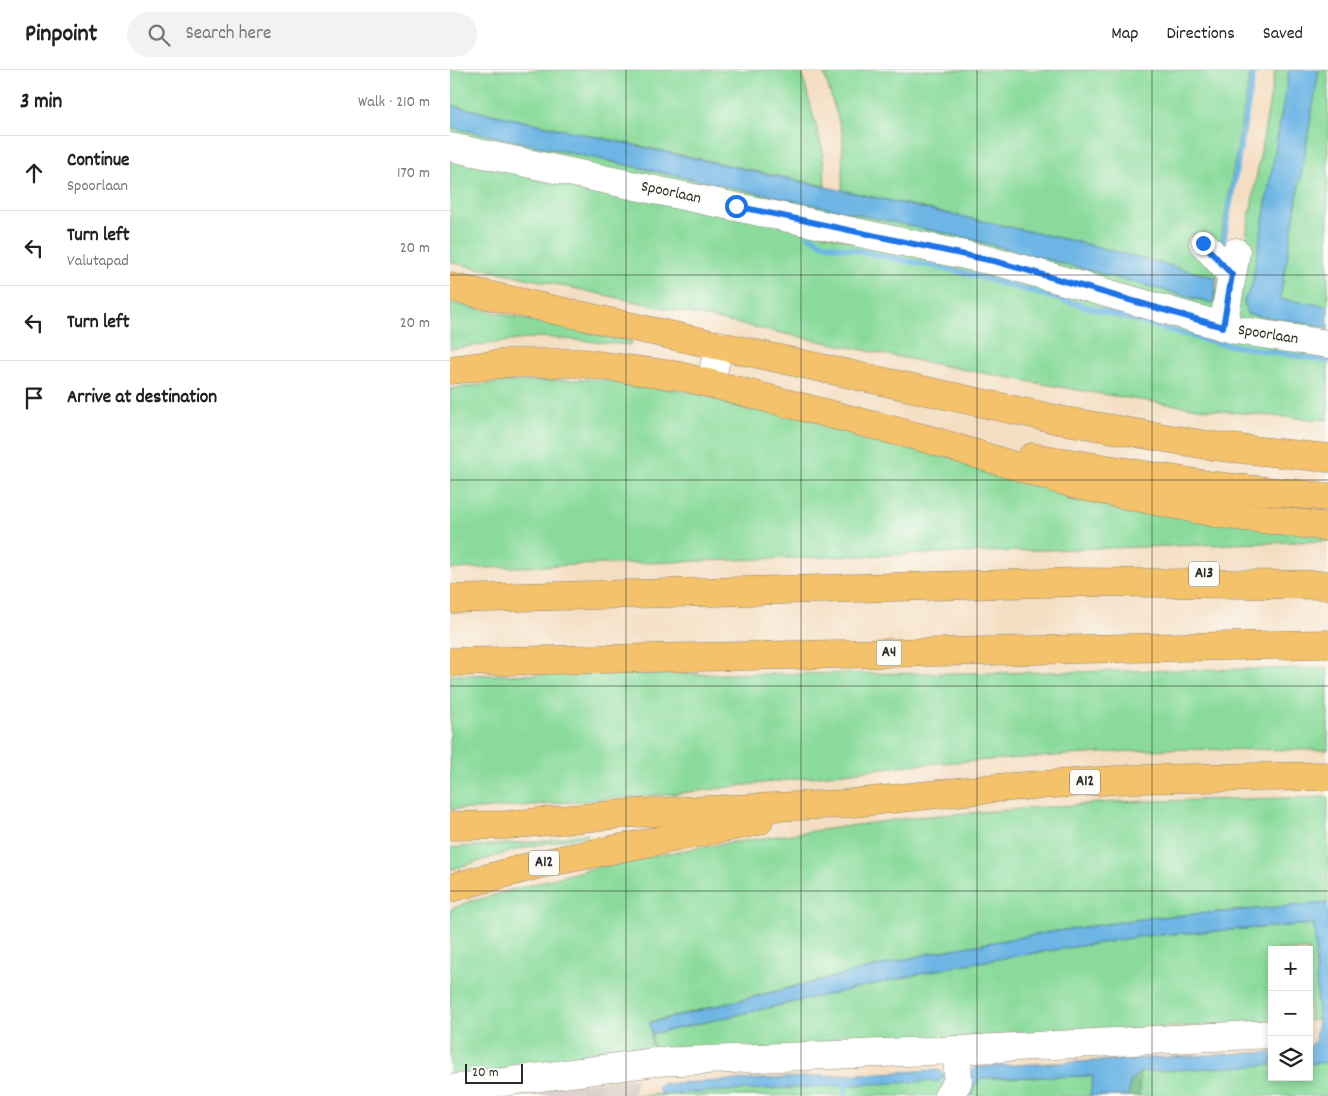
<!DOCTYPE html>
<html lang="en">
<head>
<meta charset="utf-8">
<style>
  body { margin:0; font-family:Dekko,sans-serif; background:#f2f2f2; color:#222 }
  .controls { position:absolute; right:15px; bottom:15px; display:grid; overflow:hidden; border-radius:0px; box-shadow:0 2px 8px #0003 }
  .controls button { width:45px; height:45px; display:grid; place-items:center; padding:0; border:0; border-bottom:1px solid #e0e0e0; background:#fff; color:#222; font:25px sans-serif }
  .scale { position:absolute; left:15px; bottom:12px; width:58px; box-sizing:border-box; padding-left:5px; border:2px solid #2b2b2b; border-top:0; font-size:14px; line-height:18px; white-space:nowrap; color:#2b2b2b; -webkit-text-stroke:4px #fdfcf7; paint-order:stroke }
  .stop { position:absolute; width:15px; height:15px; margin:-11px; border:4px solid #1a73e8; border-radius:50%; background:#fff }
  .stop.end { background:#1a73e8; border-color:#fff; box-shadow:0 1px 5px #0008 }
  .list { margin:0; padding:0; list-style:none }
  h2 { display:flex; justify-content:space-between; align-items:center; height:65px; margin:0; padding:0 20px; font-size:21px }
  h2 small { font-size:16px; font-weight:400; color:#767676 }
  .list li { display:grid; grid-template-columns:32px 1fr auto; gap:15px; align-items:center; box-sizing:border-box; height:75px; padding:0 20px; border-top:1px solid #e0e0e0 }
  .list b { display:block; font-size:19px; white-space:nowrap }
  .list p { margin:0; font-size:16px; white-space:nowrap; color:#767676 }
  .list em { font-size:16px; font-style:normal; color:#767676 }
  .icon { flex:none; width:28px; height:28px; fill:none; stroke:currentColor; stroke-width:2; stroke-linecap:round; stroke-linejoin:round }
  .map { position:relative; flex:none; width:878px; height:1026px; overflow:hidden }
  header { display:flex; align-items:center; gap:30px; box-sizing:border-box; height:70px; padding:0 25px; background:#fff; border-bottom:1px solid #e0e0e0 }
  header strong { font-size:24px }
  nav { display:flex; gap:28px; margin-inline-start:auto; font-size:18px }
  .search { width:350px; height:45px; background:#f2f2f2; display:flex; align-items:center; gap:12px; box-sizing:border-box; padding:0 18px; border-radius:28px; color:#767676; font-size:19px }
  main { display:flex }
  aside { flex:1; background:#fff }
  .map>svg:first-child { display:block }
</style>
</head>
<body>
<header>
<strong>Pinpoint</strong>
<div class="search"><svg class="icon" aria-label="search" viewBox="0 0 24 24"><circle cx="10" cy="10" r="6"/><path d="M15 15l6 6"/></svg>Search here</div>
<nav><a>Map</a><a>Directions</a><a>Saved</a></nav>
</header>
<main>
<aside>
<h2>3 min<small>Walk · 210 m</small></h2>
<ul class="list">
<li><svg class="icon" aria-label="ahead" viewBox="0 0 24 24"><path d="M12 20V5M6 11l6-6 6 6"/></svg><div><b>Continue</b><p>Spoorlaan</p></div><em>170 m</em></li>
<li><svg class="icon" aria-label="left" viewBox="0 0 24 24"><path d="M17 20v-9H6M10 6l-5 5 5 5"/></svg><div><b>Turn left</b><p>Valutapad</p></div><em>20 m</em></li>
<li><svg class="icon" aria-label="left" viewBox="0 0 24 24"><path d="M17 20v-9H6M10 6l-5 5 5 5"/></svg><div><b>Turn left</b></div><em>20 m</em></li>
<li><svg class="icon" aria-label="arrive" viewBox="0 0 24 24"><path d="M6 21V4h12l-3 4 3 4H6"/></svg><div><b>Arrive at destination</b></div></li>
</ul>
</aside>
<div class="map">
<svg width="878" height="1026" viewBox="0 0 878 1026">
  <rect width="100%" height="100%" fill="#fdfcf7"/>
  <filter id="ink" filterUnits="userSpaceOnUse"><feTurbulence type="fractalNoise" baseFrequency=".02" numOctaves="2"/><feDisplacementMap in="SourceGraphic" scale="10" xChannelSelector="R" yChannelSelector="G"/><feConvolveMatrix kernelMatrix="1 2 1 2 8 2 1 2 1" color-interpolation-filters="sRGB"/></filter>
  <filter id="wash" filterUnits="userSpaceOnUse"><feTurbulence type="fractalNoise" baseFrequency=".0096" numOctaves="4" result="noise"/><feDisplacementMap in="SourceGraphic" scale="20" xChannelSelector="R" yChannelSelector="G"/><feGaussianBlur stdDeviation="1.12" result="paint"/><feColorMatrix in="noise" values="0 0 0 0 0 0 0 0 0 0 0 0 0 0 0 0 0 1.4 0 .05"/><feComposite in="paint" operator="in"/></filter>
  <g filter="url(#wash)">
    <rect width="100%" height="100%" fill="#f4dec2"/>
    <path fill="#cfc0bb" d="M186,1008l-3,18h-177z"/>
    <g fill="#8adb9b" stroke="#5a8363">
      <path d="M0,0h351l22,82 2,34 -375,-81z"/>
      <path d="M373,0h428l-31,174 -2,21 3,-1 6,8c-2,15 -2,42 -22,42l-216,-60 -539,-115v-12l508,109 254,67 11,-31 -4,-5 -2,11 -135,-35 -240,-53 1,-55z"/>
      <path d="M825,0h14l-37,215 -8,16 3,13 81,13v11l-79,-12 -16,-14z"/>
      <path d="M869,0h9v236l-48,-7z"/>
      <path d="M0,83l256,54 622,144v69c-111,-6 -220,-24 -329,-44 -184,-33 -366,-76 -549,-114z"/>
      <path d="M0,233l182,38 -2,4 -90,-8 -90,12z"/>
      <path d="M147,309l99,14 632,135v13l-878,28v-180l54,-7z"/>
      <path d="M878,598v82l-162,-1 -257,16 -236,29 -192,15h-31v-134l537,-2z"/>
      <path d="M878,727v106l-179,15 -99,14 -119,21 -281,69 2,30 -202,25v-167l15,-7 146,-40 116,-20 188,-26 199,-15z"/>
      <path d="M137,763l1,3 -65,12 -73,22v-22l95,-7z"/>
      <path d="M865,854l3,96 -9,1v-71h-37v72l-618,33 -2,-21 308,-69 184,-29z"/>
      <path d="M878,968v58h-228l6,-31 166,-9v21h37v-24z"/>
      <path d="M502,1005l-13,21h-302l24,-2z"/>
      <path d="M644,1006l-4,20h-118l3,-12 6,-6z"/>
    </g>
    <path fill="#6fbb83" stroke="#4d7357" d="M690,1002l-1,24h-11l3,-16z"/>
    <g fill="#6cb5e4" stroke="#4c7088">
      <path d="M839,0h30l-39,229 48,7v21l-81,-13 -3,-13 8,-16z"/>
      <path d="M0,35l632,138 135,35 -4,25 -255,-67 -508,-109z"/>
      <path d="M878,833v159l-19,2v-17l6,-6 3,-21 -4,-96 -170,12 -184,29 -308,69 -3,-11 282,-70 119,-21 99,-14z"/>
      <path d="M822,982v13l-132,7 -9,8 -3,16h-38l3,-20 -111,2 -7,6 -3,12h-6l5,-24 4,-5z"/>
      <path d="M489,1000l5,4 -4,7 -279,13 -4,-6 4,-4z"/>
    </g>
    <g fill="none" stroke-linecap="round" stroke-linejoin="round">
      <g stroke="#6cb5e4" stroke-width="5.5">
        <path d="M359,166l15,8 137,28 256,71 111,18"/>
        <path d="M773,173l31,-173"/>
        <path d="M394,1026l3,-14"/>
      </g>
    </g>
  </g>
  <g filter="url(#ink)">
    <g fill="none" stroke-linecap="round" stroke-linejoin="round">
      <g stroke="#908476" stroke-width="29">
        <g id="minor">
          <path d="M0,77l548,115 238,68 92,14"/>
          <path d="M753,173l29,32"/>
          <path d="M773,257l13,-75"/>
          <path d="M261,312l8,-37"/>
          <path d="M0,1019l205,-27 302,-12 315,-16"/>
          <path d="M498,1026l10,-14 -1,-32"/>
        </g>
      </g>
      <g stroke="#908476" stroke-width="29">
        <g id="highway">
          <path d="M0,217l610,133 152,26 116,12"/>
          <path d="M0,300l58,-7h73l99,13 251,64 145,45 145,29 107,13"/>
          <path d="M582,387l183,29 113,11"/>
          <path d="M0,529l631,-17 247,3"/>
          <path d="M0,592l878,-18"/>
          <path d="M0,756l57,-1 128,-12 208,-9 153,-16 135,-9 197,-3"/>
          <path d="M0,818l90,-24 219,-43"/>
        </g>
      </g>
      <use href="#minor" stroke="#fff" stroke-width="28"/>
      <use href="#highway" stroke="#f3c26a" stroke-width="28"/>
    </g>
  </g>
  <g fill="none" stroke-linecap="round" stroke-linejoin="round" filter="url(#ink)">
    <path stroke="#1a73e8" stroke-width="6" d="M286,136l262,56 225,65 9,-52 -29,-32"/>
  </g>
  <path fill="none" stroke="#2b2b2b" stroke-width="1" stroke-opacity="0.55" d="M176,0v1026M351,0v1026M527,0v1026M702,0v1026M0,205h878M0,410h878M0,616h878M0,821h878"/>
  <g text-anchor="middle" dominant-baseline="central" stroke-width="4.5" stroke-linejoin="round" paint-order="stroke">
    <g fill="#fdfcf7" stroke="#6a6a68" stroke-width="1">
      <rect x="739" y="491.5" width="30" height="25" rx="4"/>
      <rect x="426.5" y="570.5" width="25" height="25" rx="4"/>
      <rect x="620" y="699.5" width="30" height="25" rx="4"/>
      <rect x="79" y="780.5" width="30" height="25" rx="4"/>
    </g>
    <g font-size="15" font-weight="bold" fill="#2b2b2b">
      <text x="754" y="504">A13</text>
      <text x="439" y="583">A4</text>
      <text x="635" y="712">A12</text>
      <text x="94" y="793">A12</text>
    </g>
    <g font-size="16" fill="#2b2b2b" stroke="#fdfcf7">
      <text transform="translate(221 123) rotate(12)">Spoorlaan</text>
      <text transform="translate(818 265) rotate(9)">Spoorlaan</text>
    </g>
  </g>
</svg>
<div class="controls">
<button>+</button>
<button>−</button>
<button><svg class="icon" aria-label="layers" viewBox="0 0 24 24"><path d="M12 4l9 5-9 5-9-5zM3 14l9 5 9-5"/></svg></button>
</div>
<div class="scale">20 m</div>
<div class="stop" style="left:286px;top:136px"></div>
<div class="stop end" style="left:753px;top:173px"></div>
</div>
</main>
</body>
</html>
